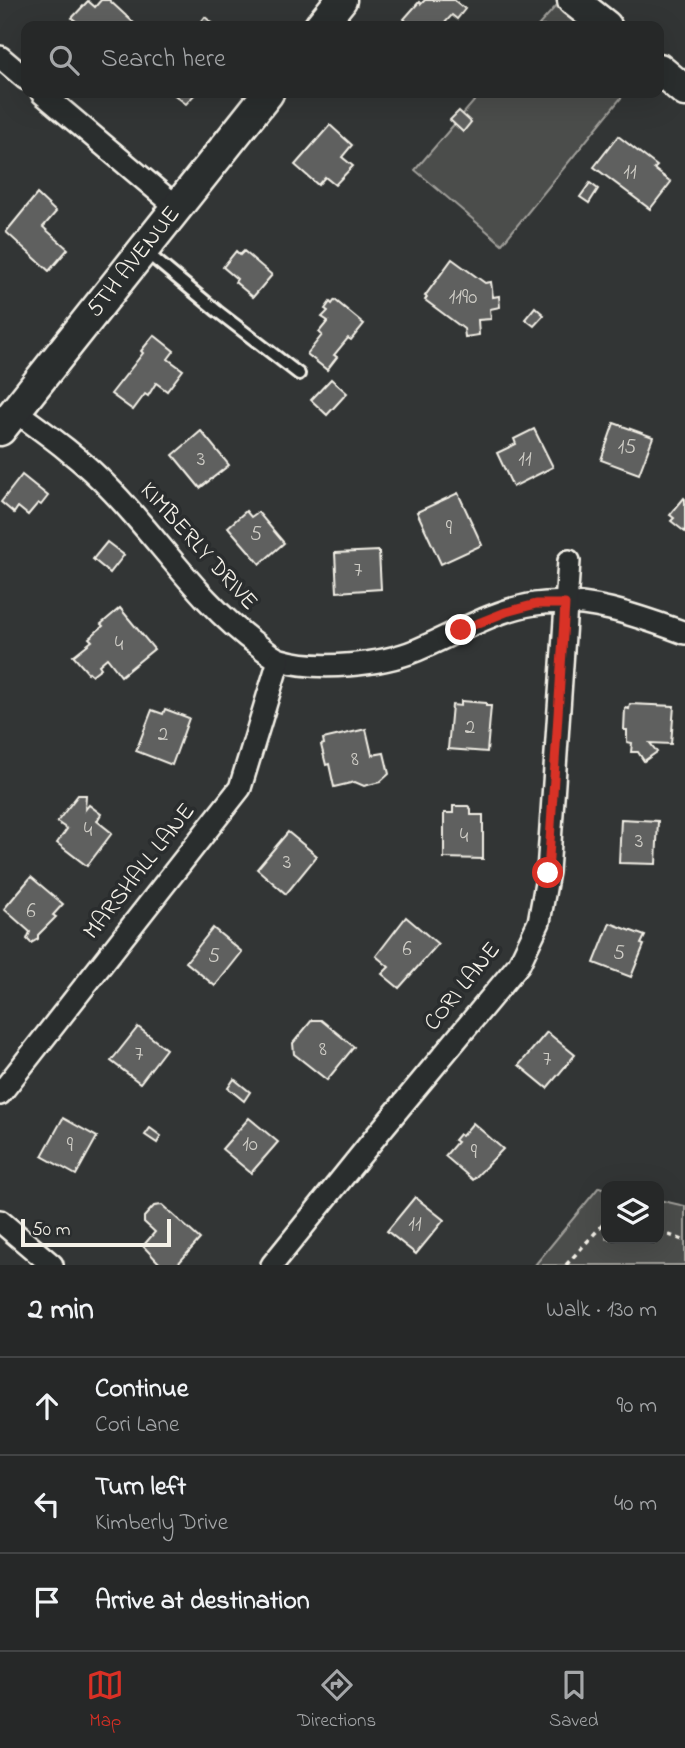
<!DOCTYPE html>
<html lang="en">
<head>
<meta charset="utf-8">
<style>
  body { margin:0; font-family:"Indie Flower",sans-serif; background:#323434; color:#f1f3f6 }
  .controls { position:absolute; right:21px; bottom:21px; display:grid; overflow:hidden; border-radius:14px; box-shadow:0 7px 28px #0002 }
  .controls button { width:63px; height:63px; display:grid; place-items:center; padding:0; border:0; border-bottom:2px solid #424445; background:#262828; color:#f1f3f6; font:35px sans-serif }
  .scale { position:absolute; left:21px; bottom:18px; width:150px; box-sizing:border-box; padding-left:7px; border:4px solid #f4f1e8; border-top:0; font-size:19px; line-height:24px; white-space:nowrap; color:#f4f1e8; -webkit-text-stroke:5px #2a2d2e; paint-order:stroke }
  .stop { position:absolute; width:21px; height:21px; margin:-16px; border:5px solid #d93025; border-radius:50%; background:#fff }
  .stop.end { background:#d93025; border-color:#fff; box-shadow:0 2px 7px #0008 }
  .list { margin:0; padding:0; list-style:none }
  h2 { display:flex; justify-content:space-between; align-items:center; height:91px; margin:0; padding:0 28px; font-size:30px }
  h2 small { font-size:23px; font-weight:400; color:#a4a6a8 }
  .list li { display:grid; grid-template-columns:46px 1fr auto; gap:21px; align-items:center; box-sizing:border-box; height:98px; padding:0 28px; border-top:2px solid #424445 }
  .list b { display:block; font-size:26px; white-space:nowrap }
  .list p { margin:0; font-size:23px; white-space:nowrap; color:#a4a6a8 }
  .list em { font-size:23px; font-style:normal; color:#a4a6a8 }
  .icon { flex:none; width:38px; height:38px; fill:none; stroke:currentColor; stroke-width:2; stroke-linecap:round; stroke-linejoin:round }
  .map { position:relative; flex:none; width:685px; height:1265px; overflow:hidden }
  .search { position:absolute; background:#262828; box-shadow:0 7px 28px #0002; left:21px; right:21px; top:21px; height:77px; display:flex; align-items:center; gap:18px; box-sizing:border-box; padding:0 24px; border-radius:14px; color:#a4a6a8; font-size:26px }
  .sheet { height:385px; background:#262828 }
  nav { display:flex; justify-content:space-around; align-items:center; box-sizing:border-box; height:98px; border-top:2px solid #424445; background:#262828; font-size:19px; color:#a4a6a8 }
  nav a { display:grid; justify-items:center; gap:4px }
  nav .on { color:#d93025 }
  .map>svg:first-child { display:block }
</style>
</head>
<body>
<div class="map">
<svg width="685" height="1265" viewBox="0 0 685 1265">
  <rect width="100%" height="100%" fill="#323535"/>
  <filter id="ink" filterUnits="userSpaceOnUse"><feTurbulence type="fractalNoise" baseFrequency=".0143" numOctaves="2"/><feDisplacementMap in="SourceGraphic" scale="14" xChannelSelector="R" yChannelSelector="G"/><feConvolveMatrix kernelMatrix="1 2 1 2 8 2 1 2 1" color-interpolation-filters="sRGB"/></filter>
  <g filter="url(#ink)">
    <g fill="#4b4d4c" stroke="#a09f9a" stroke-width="2">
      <path d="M556,6l25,20h-43z"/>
      <path d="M481,93h144l-123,151 -87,-74z"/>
      <path d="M599,1187l7,2v50h53v-39l26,6v59h-150z"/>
    </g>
    <g fill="#5f605f" stroke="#f4f1e8" stroke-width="2">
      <path d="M101,0h8l27,25 -54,1 -10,-8 16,-17 7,6z"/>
      <path d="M425,0h29l11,9 -8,10 -5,-4 -10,11h-38l3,-4 -3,-3 15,-17 2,2z"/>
      <path d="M205,17l11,9h-18z"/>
      <path d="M172,93h24l-10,11z"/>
      <path d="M459,111l12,11 -8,10 -13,-12z"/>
      <path d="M330,125l22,20 -10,12 11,9 -18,19 -10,-8 -7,8 -23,-20z"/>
      <path d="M618,136l39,30 -3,3 17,13 -21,27 -56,-42z"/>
      <path d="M590,183l8,6 -9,14 -9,-6z"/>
      <path d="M37,194l19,18 -13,15 25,22 -19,22 -43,-39z"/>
      <path d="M236,251l4,4 4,-4 28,24 -19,22 -18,-15 2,-3 -14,-12z"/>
      <path d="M452,259l33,24 6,-1 2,15 6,-1 1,11 -10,2 1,10 -13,1 1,15 -14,2 -1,-8 -39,-29 2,-3 -2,-1z"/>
      <path d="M335,300l29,24 -13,16 -3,-2 -14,17 3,2 -10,13 -20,-16 15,-19 -3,-3 9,-11 -6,-4 6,-6 -3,-2 5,-7 2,2z"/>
      <path d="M535,307l9,8 -10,11 -9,-7z"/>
      <path d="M154,335l20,16 -6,8 15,11 -16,21 -11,-8 -8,13 -3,-2 -12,16 -22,-16 32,-41 -2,-2z"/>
      <path d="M331,379l16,14 -20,22 -16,-15z"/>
      <path d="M614,423l39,14 -14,37 -38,-14z"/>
      <path d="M534,429l19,38 -40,20 -16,-34 19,-9 -2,-5z"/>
      <path d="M201,431l28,34 -29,23 -27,-33z"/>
      <path d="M22,475l26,21 -7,9 -3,-2 -10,12 -10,-8 -4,6 -13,-11z"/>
      <path d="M458,493l24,52 -41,19 -24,-52z"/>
      <path d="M684,498l1,1v33l-14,-11 3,-3 -4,-3z"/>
      <path d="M246,511l5,6 7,-5 26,31 -24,21 -32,-37z"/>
      <path d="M107,542l17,13 -14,18 -17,-14z"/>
      <path d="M379,551l2,38 -44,3 -2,-39z"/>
      <path d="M120,608l34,41 -33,27 -14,-18 -8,7 2,3 -9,7 -3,-3 -1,1 -15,-17 19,-15 -3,-3 14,-12 -2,-2z"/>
      <path d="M461,701l25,2v3h5l-4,46 -39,-3 4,-44 9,1z"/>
      <path d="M630,704l44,2 -3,38 -21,-1 7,9 -13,9 -6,-9h-7l1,-9 -5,-1v-12h-3l1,-22 4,1z"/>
      <path d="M165,709l24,9 -17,47 -36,-14 16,-41 11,4z"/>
      <path d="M366,729l6,26 12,-2 5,21 -9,8 -16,4 -9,-4 -21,5 -5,-23 -3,1 -5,-20 3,-1 -1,-5z"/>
      <path d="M78,795h8l-1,15 4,-5 12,9 -4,7 15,12 -25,33 -30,-23 10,-14 -10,-7z"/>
      <path d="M453,806h15l3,3v6h12v44l-39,-1v-45h9z"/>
      <path d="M621,819l37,2 -2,43 -37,-1z"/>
      <path d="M288,832l29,24 -31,38 -29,-25z"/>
      <path d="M31,877l32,27 -10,11 3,2 -18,18v4l-7,4 -4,-4 3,-7 -26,-23z"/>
      <path d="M406,917l32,27 -39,44 -17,-14 7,-7 -13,-11z"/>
      <path d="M610,923l35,13 -4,8 3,1 -13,32 -37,-14z"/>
      <path d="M213,928l29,24 -27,34 -29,-24z"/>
      <path d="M312,1020h9l33,27 -27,33 -33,-26 -1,-11z"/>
      <path d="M138,1027l28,22 -26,34 -29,-22z"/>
      <path d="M547,1032l28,23 -28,33 -28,-23z"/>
      <path d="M234,1079l16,13 -6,9 -16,-13z"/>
      <path d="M63,1118l34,19 -21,38 -34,-19z"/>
      <path d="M249,1118l29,24 -27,31 -29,-24z"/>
      <path d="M473,1123l30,26 -30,31 -28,-24 12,-14 -3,-2 5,-6 3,2z"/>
      <path d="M150,1128l11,8 -4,7 -12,-8z"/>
      <path d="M415,1197l29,23 -28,34 -29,-23z"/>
      <path d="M162,1205l38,34 -23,26h-16l-18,-19 12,-14 -11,-10v-5l10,-11z"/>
    </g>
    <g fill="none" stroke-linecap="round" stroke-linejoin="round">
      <g stroke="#f4f1e8" stroke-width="16">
        <path id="lane" d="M146,252l71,59 82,63"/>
      </g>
      <g stroke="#f4f1e8" stroke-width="26">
        <g id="street">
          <path d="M0,57l26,22"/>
          <path d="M42,93l136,115"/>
          <path d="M15,411c35,25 69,50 98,81 49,51 88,113 146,154 6,4 14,12 22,14 37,11 100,5 136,-10 38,-16 77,-40 118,-46 52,-7 103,12 150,29"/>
          <path d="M0,1094l240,-306 39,-128"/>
          <path d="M0,1221l52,44"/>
          <path d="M272,1265l109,-135 138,-166 20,-42 9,-50 21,-311"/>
        </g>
      </g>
      <g stroke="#f4f1e8" stroke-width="35">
        <g id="secondary">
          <path d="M573,0l33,26"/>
          <path d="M320,26l21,-26"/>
          <path d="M659,69l26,22"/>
          <path id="s1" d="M0,430l268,-337"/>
        </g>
      </g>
      <g stroke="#f4f1e8" stroke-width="3.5" stroke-dasharray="5 5" stroke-linecap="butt">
        <path d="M659,1231l26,10"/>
        <path d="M566,1265l40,-44"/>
      </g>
      <use href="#lane" stroke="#2a2d2e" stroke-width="10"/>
      <use href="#street" stroke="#2a2d2e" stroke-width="21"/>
      <use href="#secondary" stroke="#2a2d2e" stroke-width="30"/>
    </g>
  </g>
  <g fill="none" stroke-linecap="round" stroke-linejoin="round" filter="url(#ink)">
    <path stroke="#d93025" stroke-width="9" d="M461,630l45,-18 30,-8h29l-17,269"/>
  </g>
  <g text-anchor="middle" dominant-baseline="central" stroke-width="7" stroke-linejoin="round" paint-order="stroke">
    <g font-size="21" fill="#cfcdc6">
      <text x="630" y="173">11</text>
      <text x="463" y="298">1190</text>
      <text x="627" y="448">15</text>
      <text x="201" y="460">3</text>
      <text x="525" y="460">11</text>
      <text x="449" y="529">9</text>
      <text x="256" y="535">5</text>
      <text x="358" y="571">7</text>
      <text x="119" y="645">4</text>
      <text x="470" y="728">2</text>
      <text x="163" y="735">2</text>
      <text x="355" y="760">8</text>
      <text x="88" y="831">4</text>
      <text x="464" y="837">4</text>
      <text x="639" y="842">3</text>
      <text x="287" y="863">3</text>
      <text x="31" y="912">6</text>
      <text x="407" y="950">6</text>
      <text x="619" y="954">5</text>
      <text x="214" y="957">5</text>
      <text x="323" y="1050">8</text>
      <text x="139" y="1055">7</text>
      <text x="547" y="1060">7</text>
      <text x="250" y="1145">10</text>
      <text x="70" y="1146">9</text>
      <text x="474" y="1153">9</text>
      <text x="415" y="1225">11</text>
    </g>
    <g font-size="24" fill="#f4f1e8" stroke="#2a2d2e">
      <text stroke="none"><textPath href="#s1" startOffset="215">5TH AVENUE</textPath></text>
      <text transform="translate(198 547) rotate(48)">KIMBERLY DRIVE</text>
      <text transform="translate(140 872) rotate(-52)">MARSHALL LANE</text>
      <text transform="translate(463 987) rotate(-51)">CORI LANE</text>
    </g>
  </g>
</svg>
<div class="controls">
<button><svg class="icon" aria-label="layers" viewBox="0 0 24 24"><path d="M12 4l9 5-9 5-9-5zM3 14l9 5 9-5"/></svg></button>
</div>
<div class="scale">50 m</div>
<div class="stop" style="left:548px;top:873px"></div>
<div class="stop end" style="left:461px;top:630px"></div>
<div class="search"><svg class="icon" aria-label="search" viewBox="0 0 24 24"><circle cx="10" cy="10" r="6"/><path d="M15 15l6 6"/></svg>Search here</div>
</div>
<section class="sheet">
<h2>2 min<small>Walk · 130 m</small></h2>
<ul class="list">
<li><svg class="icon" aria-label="ahead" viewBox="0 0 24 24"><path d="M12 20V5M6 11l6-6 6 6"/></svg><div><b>Continue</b><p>Cori Lane</p></div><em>90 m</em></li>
<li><svg class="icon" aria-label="left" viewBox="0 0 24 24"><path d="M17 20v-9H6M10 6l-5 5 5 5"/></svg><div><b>Turn left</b><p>Kimberly Drive</p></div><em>40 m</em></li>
<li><svg class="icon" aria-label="arrive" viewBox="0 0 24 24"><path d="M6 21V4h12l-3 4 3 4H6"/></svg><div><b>Arrive at destination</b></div></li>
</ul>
</section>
<nav>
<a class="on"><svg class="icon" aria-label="map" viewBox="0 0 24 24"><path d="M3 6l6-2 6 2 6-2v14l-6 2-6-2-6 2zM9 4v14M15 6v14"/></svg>Map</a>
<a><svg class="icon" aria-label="directions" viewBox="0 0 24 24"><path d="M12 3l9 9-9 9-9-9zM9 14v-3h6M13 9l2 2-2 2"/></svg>Directions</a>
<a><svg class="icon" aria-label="saved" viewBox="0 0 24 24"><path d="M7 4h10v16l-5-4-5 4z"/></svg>Saved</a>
</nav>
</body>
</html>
